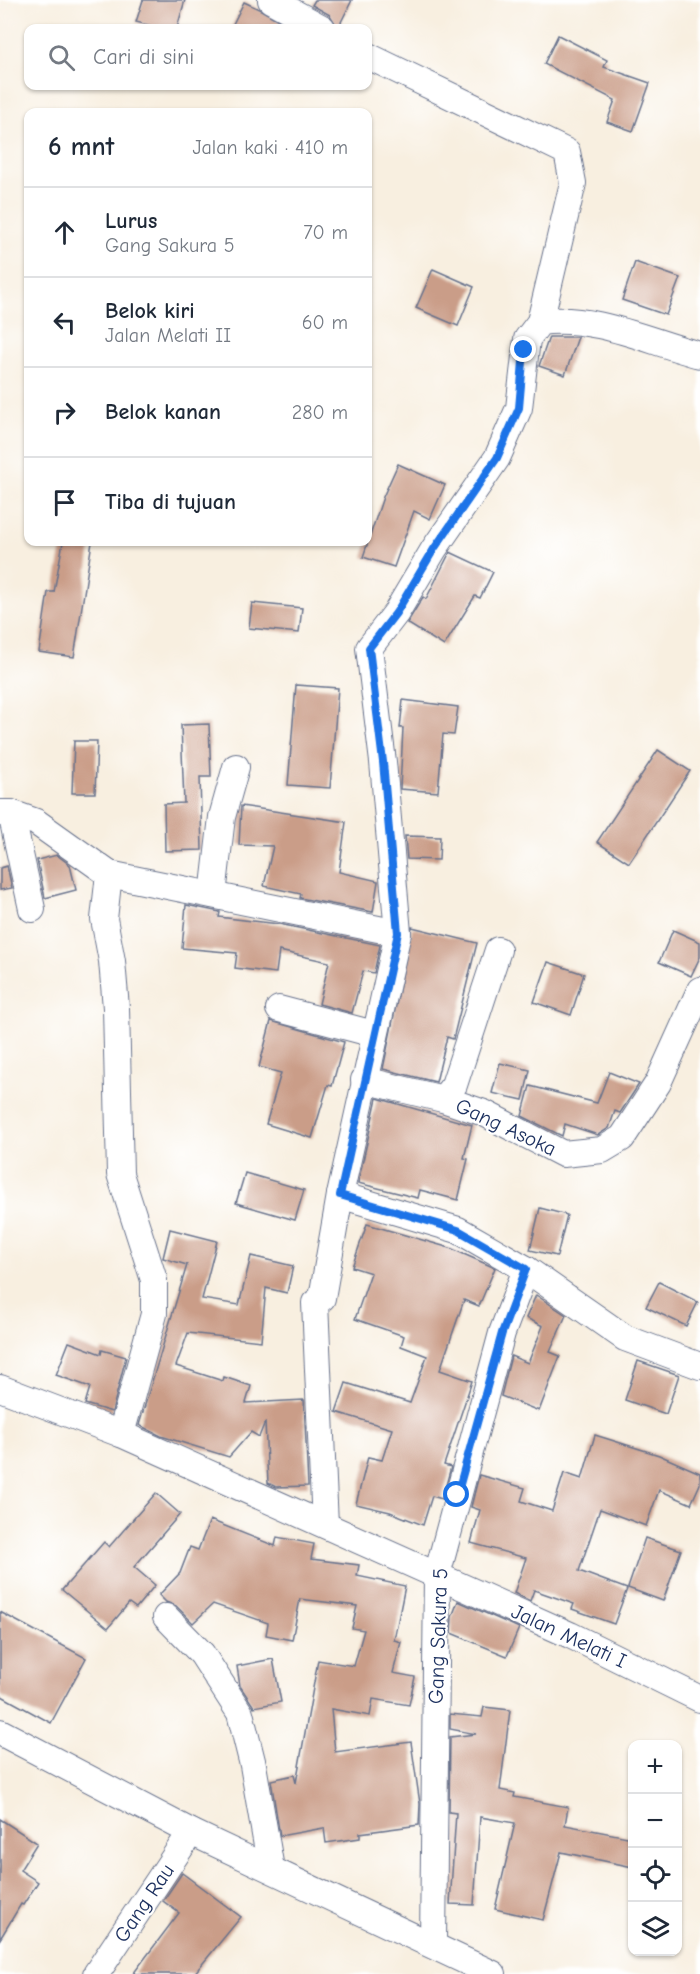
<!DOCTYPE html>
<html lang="id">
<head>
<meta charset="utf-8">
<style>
  body { margin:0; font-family:"Comic Neue",sans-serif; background:#f6f6f7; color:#1f2937 }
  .controls { position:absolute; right:18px; bottom:18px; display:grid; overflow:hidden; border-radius:12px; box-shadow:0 2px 4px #0004 }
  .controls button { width:54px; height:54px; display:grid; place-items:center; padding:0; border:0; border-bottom:2px solid #e0e1e3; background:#fff; color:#1f2937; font:30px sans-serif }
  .stop { position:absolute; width:18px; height:18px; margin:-14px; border:4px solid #1a73e8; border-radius:50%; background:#fff }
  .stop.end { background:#1a73e8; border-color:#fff; box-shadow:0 2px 6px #0008 }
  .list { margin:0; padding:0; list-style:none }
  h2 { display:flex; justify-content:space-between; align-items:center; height:78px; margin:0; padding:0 24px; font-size:26px }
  h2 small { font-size:20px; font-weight:400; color:#747a83 }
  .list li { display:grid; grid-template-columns:39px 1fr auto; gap:18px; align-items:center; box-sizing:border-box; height:90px; padding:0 24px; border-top:2px solid #e0e1e3 }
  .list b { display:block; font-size:22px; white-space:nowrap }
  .list p { margin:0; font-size:20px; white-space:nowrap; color:#747a83 }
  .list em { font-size:20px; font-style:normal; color:#747a83 }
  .icon { flex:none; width:33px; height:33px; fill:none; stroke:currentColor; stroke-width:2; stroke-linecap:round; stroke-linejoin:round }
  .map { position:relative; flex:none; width:700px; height:1974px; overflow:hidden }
  .search { position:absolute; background:#fff; box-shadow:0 2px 4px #0004; left:24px; top:24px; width:348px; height:66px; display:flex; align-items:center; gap:15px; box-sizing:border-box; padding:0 21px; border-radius:12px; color:#747a83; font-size:22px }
  .panel { position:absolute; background:#fff; box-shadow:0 2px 4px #0004; left:24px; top:108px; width:348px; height:438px; border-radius:12px }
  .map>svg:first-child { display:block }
</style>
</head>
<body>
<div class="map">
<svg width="700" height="1974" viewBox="0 0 700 1974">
  <rect width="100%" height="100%" fill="#fff"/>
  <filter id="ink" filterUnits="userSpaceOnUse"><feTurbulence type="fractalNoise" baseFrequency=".0167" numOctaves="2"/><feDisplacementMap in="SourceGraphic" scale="12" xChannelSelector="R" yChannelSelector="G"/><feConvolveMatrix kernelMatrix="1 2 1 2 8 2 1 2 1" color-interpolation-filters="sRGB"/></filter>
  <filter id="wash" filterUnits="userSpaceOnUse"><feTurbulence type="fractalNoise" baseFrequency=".008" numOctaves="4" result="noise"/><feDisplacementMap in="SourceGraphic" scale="24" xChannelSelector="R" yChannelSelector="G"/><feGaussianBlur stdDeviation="1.35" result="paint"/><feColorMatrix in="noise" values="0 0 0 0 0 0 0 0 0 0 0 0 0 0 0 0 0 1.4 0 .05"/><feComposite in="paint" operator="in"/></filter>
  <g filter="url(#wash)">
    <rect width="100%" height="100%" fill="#f8efe0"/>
    <g id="blocks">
      <g fill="#ca9d88">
        <path d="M143,0h42l-8,28h-17l-24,-6z"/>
        <path d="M315,0h37l-14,28 -8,-13 -18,-10z"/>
        <path d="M244,2l17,8 31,18h-61z"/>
        <path d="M558,35l49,25 -3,7 46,16 -17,48 -26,-9 8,-22 -71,-36z"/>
        <path d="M635,262l45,16 -14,37 -44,-15z"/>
        <path d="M433,269l41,18 -16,39 -42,-18z"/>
        <path d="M549,337h29l-13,38 -26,-9z"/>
        <path d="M398,464l47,21 -15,34 -16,-8 -20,56 -31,-10 20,-60z"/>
        <path d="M63,542h29l-18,115 -35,-5 9,-60h6z"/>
        <path d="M450,552l43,20 -13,26 -5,-2 -31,50 -37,-23 16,-26 3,2z"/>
        <path d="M252,603l50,5 -3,25 -50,-5z"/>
        <path d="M296,685l42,3 -8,100 -42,-3z"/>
        <path d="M403,700l55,7 -4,28 -11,-1 -5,58 -38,-3 3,-61h-3z"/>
        <path d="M209,724l2,53h-11l2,73 -37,1 -1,-47 20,-1 -3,-78z"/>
        <path d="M74,741h23l-2,52h-23z"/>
        <path d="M658,750l32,21 -61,92 -32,-21z"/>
        <path d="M241,806l105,16 -7,50 39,9 -5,31 -73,-14 1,-4 -37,-8 9,-40 -34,-1z"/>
        <path d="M405,836l35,1 -1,23 -32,-1z"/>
        <path d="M57,855l13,10 6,25 -31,8 -8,-38z"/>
        <path d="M7,866l5,22 -12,2v-22z"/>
        <path d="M186,905l34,7 -1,5 60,7 101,21 -6,28 -11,-2 -11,42 -33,-9 10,-42 -50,-11 -3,22 -41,-5 2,-15 -55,-5z"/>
        <path d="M412,927l65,16 -24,96 -6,-2 -11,45 -53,-13z"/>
        <path d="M673,930l27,12v15l-9,19 -32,-14z"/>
        <path d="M548,962l36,12 -13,41 -37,-13z"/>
        <path d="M271,1021l73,21 -12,44 -4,-1 -16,53 -46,-14 15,-51 -22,-6z"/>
        <path d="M500,1063l30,7 -7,30 -31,-7z"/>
        <path d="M609,1072l30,12 -19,29 -5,-2 -6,17 -11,7 -33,-11 -3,12 -40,-20 8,-30 67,17z"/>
        <path d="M377,1098l95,27 -8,33 4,1 -10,41 -38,-10 -2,8 -60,-15z"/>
        <path d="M245,1173l59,17 -9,30 -59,-17z"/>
        <path d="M540,1208l27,7 -10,41 -27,-6z"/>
        <path d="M367,1224l83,24 45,20 -16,38 -15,-6 -24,70 32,11 -28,84 7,2 -9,32 -10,-3 -9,29 -33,-13 -34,-8 12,-47 14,3 10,-31 -56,-17 10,-29 64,20 17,-47 -26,-10 3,-10 -49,-17 16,-46 -19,-6z"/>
        <path d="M170,1229l47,12 -15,58 37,6 12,-49 42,10 -6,27 -21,-5 -5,53 -73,-8 -12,33 47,15 1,-4 27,9 -5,17 58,-3 4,86 -32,1 -8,-4 -3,-61 -6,15 -8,-5 -22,25 -68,-21 -22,-11 48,-160 -24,-7z"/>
        <path d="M659,1282l39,20 -12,24 -40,-19z"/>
        <path d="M536,1295l30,20 -16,37 10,4 -21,55 -38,-15 10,-40 17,7 15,-37 -17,-8z"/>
        <path d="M69,1342l32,12 1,-4 24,7 -14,55 -27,-8 5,-17 -34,-12z"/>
        <path d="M638,1361l41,14 -13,39 -41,-14z"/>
        <path d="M595,1435l64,20 41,18v11l-9,20 -32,-14 -13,36 -46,-17 -21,62 48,18 -13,35 -42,-15 2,-5 -40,-14 -4,11 -16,-8 12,-35 -55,-15 9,-33 -9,-3 8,-32 46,13 -4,13 31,10 12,-38 18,6z"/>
        <path d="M156,1493l24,21 -46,53 21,18 -19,23 -7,-5 -21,25 -46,-38 42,-48 5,5z"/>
        <path d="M210,1520l65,26 2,-9 37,7 -3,15 48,6 -2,11 48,10 -11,54 7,2 -8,31 22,4 -6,28 -36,-6 -3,17 -39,-7 4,43 76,-10 9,62 -1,21 -59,8v5l-34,5 -2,-15 -44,8 -9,-56 23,-5 2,8 22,-123 36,6 10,-36 -12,-2 5,-22 -57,-7 -8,41 -26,-5 2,-12 -55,-19 -20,19 -17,-17 -10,-4 -7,-7 21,-22 10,-26 8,3z"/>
        <path d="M645,1538l36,12 -18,51 -35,-13z"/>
        <path d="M458,1601l61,27 -12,28 -56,-23 1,-16z"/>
        <path d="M0,1612l86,46 -35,65 -51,-28z"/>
        <path d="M273,1659l8,43 -27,5 -14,-21 -3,-20z"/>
        <path d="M484,1707l26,3 -10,80 15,3 -1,4 54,10 -3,18 68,13v29l-72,-15 -18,68 -48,-11 20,-86 -35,-6 -6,88 -24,-1 6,-91 -7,-1 1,-75 26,-3 -26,-5v-15l32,3z"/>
        <path d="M0,1819l37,24 -17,27 18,12 -15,23 -2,-1 -21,35z"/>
        <path d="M182,1873l59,44 -47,57h-61l46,-61 -16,-12z"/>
      </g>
    </g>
  </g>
  <g filter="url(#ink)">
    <use href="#blocks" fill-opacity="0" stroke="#68728c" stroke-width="1.5"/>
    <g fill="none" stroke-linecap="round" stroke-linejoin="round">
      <g stroke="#68728c" stroke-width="28">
        <g id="minor">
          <path d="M271,0l51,28"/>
          <path d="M368,56l199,96 6,31 -33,139"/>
          <path d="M0,813h11l25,9 73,52 289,59"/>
          <path d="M11,813l21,96"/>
          <path d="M109,874l-5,45 8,42 4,47 4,166 34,106v34l-33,120"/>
          <path d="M213,895l9,-78 14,-50"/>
          <path d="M279,1009l95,25"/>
          <path d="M364,1080l79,19 41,14 79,41 39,-4 20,-12 36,-55 42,-93"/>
          <path d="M443,1099l11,-14 44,-135"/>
          <path d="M340,1195l118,35 68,39 99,69 75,28"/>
          <path d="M0,1388l121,46 449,201 130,64"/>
          <path d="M325,1525l-10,-222 7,-5 18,-103 58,-262 -15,-171 -14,-114 27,-35 38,-64 63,-91 22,-50 8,-69 13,-17c56,-7 107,19 160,33"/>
          <path d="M166,1617l36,37 38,59 13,52 18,104"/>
          <path d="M0,1732l191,100 302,142"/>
          <path d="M433,1943l4,-368 65,-242 24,-64"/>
          <path d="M96,1974l95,-142"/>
        </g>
      </g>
      <use href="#minor" stroke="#fff" stroke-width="26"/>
    </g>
  </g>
  <g fill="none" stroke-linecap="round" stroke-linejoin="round" filter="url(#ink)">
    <path stroke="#1a73e8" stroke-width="8" d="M457,1495l45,-162 24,-64 -68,-39 -118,-35 58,-262 -15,-171 -14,-114 27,-35 38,-64 63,-91 22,-50 5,-58"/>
  </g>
  <g text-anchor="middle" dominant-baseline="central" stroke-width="4.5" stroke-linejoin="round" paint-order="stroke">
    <g font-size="21" fill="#1b2f5e" stroke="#fff">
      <text transform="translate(506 1127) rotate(25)">Gang Asoka</text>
      <text transform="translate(438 1636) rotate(-88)">Gang Sakura 5</text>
      <text transform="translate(569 1636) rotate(25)">Jalan Melati I</text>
      <text transform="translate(144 1903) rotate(-56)">Gang Rau</text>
    </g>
  </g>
</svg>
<div class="controls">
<button>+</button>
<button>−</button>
<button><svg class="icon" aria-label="locate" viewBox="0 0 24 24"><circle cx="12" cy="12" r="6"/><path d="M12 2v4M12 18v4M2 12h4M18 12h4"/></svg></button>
<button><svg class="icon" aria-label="layers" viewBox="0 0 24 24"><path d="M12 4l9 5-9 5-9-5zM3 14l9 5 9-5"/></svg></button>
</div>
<div class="stop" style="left:457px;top:1495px"></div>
<div class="stop end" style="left:524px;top:350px"></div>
<div class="search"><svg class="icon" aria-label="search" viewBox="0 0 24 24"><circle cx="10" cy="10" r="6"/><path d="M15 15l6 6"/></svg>Cari di sini</div>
<section class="panel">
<h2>6 mnt<small>Jalan kaki · 410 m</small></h2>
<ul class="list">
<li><svg class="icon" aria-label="ahead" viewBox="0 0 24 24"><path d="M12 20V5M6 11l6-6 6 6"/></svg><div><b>Lurus</b><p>Gang Sakura 5</p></div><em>70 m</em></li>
<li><svg class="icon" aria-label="left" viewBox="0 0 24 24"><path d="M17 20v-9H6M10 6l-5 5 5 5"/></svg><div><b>Belok kiri</b><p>Jalan Melati II</p></div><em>60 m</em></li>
<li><svg class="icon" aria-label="right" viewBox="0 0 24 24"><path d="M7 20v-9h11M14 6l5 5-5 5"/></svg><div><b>Belok kanan</b></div><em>280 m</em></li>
<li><svg class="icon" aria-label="arrive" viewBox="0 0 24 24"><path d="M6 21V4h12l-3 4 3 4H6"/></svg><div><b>Tiba di tujuan</b></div></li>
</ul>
</section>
</div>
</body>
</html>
